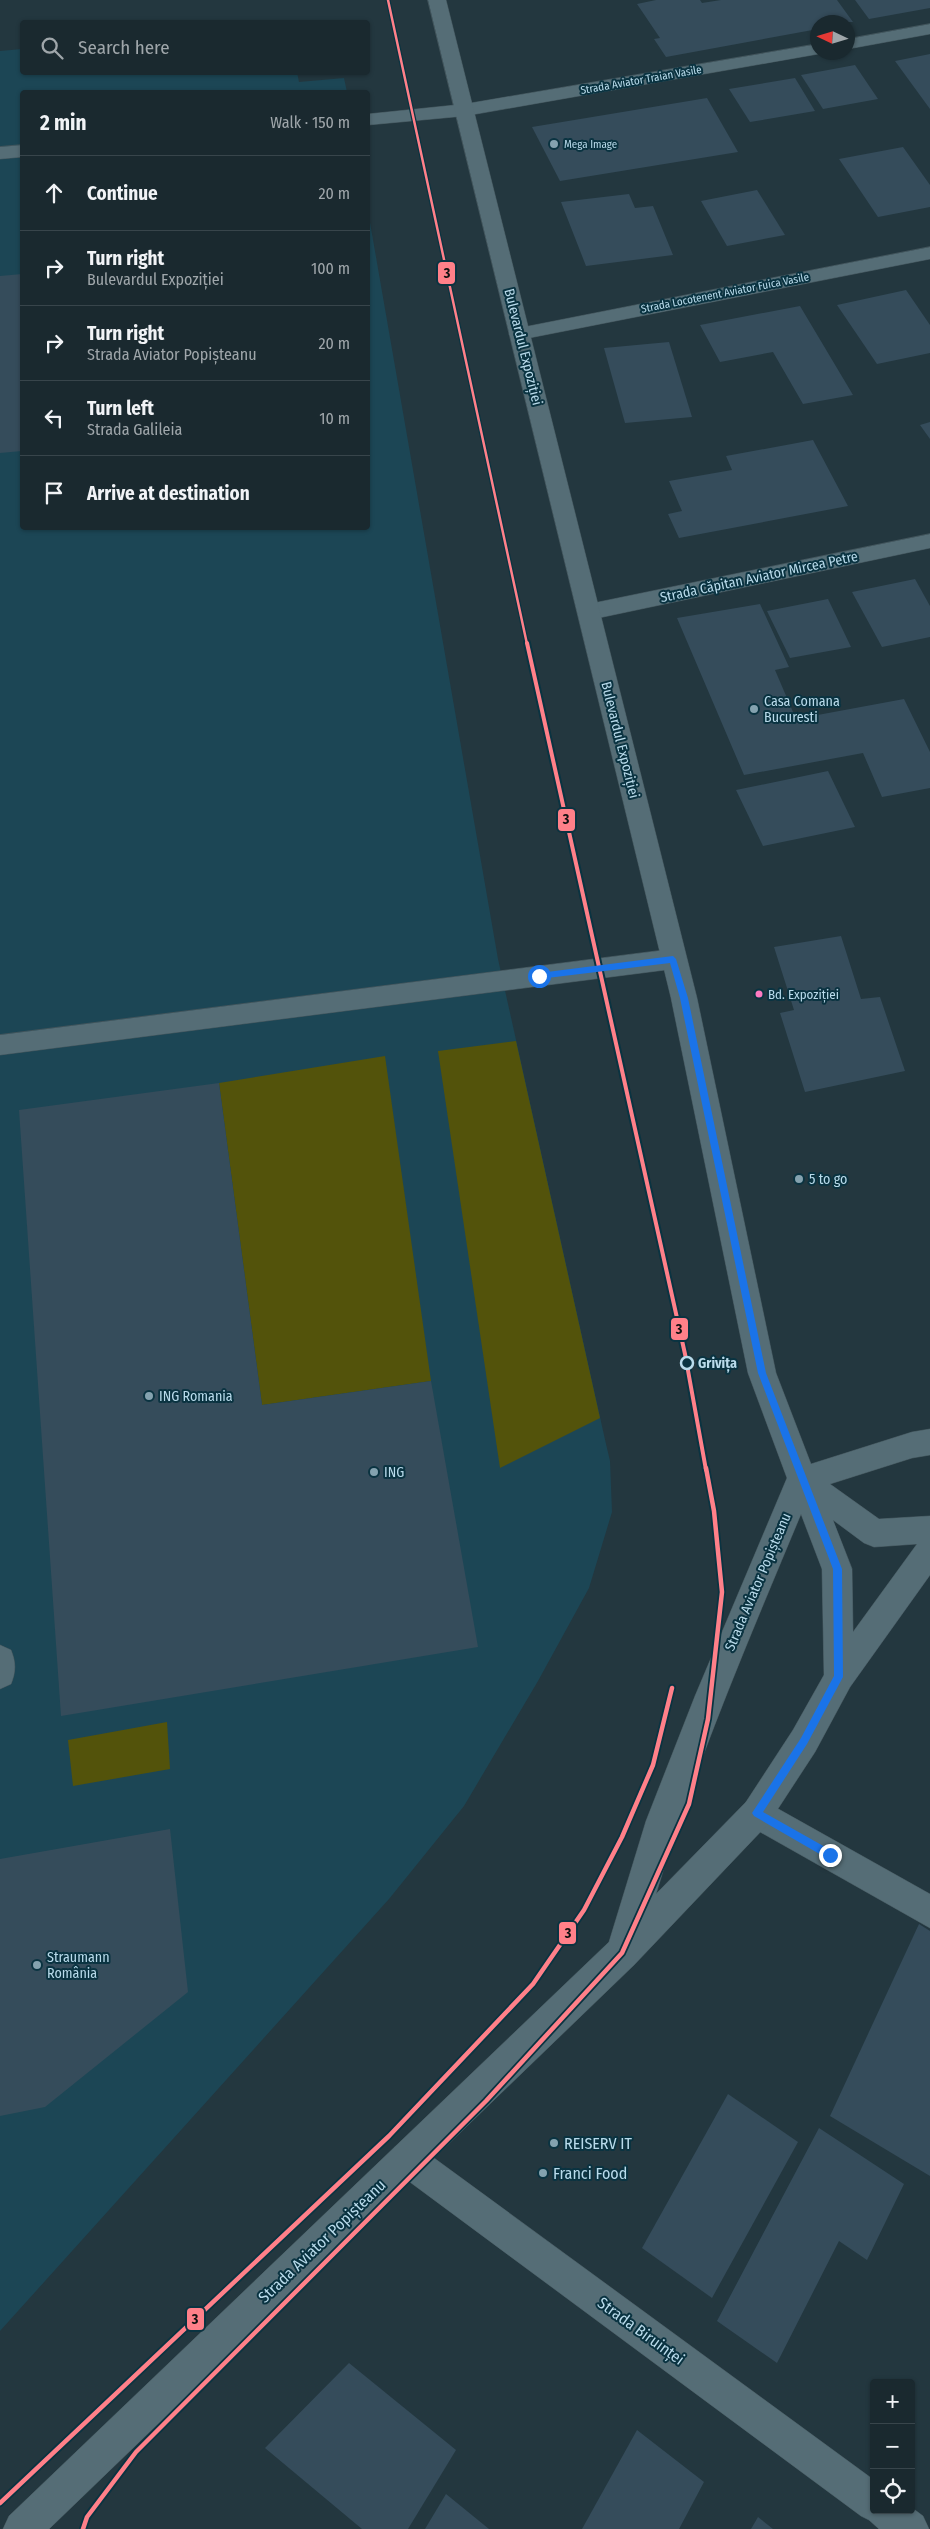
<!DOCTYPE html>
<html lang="en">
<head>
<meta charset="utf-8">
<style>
  body { margin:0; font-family:"Fira Sans Condensed",sans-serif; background:#27353b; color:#f1f3f6 }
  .controls { position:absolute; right:15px; bottom:15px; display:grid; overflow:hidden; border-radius:5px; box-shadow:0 1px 4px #0004 }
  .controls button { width:45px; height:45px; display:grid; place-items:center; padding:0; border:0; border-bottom:1px solid #38454b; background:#1a292f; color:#f1f3f6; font:25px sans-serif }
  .compass { position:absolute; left:810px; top:15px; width:45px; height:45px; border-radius:50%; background:#1a292f; box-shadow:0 1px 4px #0004; rotate:274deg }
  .stop { position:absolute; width:15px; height:15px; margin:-11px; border:4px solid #1a73e8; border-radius:50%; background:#fff }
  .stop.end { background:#1a73e8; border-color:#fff; box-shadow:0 1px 5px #0008 }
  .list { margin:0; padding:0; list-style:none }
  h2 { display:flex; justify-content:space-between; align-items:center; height:65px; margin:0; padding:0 20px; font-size:21px }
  h2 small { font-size:16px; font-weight:400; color:#9fa6aa }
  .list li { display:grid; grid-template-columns:32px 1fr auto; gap:15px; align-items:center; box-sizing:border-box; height:75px; padding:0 20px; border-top:1px solid #38454b }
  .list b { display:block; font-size:19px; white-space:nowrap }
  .list p { margin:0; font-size:16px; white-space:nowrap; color:#9fa6aa }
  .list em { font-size:16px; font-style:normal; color:#9fa6aa }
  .icon { flex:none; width:28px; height:28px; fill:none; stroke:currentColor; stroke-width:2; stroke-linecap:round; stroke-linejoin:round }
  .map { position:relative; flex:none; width:930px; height:2529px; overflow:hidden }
  .search { position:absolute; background:#1a292f; box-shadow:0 1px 4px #0004; left:20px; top:20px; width:350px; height:55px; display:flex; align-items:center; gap:12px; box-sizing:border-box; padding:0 18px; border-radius:5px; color:#9fa6aa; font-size:19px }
  .panel { position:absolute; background:#1a292f; box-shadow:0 1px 4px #0004; left:20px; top:90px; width:350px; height:440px; border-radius:5px }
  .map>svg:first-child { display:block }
</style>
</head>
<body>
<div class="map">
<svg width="930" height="2529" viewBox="0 0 930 2529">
  <rect width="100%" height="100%" fill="#23373f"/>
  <path fill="#1c4655" d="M22,49v23h275l2,10 45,-4 3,14h-325v436h346v-317l130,748 108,485 4,17 2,51 -23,76 -51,93 -74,125 -75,93 -389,432v-2280z"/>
  <g fill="#53530b">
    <path d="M516,1041l84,377 -100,50 -62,-417z"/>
    <path d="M385,1056l46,325 -169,24 -43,-322z"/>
    <path d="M167,1722l3,47 -97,17 -5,-46z"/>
  </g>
  <g fill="#354c5b">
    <path d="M656,0h44l2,3 19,-3h116l16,22h-35v7l-152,28 -12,-18 6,-1 -23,-34z"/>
    <path d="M855,0h75v8l-61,11z"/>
    <path d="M930,54v55l-35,-48z"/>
    <path d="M855,65l23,34 -55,10 -22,-34z"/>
    <path d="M795,78l20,33 -65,11 -21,-33z"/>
    <path d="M707,98l31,54 -178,29 -28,-54z"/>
    <path d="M903,147l27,38v22l-52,10 -39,-58z"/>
    <path d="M757,190l28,45 -58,11 -26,-45z"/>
    <path d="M629,194l6,14 18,-2 20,49 -87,11 -25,-64z"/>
    <path d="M22,274v177l-22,2v-177z"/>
    <path d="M906,290l24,35v28l-53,11 -40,-59z"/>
    <path d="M800,306l53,89 -50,9 -30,-52 -53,10 -20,-37z"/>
    <path d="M669,342l23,75 -67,6 -21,-75z"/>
    <path d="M930,422v17l-10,-14z"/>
    <path d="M813,440l35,66 -169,32 -11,-24 14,-3 -13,-30 63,-11 -6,-14z"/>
    <path d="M915,579l15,27v31l-48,10 -30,-55z"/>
    <path d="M828,599l23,48 -61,11 -23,-47z"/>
    <path d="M760,604l29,63 -14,3 21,49 108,-20 26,53v36l-48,9 -19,-44 -119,22 -67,-157z"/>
    <path d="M828,771l27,56 -92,19 -27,-56z"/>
    <path d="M841,936l20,63 19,-2 25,74 -100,21 -25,-79 14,-3 -20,-63z"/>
    <path d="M219,1083l43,322 169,-24 47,266 -417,69 -42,-606z"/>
    <path d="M170,1829l18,163 -143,115 -45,9v-257z"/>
    <path d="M919,1924l11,7v245l-100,-60z"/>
    <path d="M728,2094l70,48 -86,156 -70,-50z"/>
    <path d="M819,2128l85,56 -37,76 -28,-19 -62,122 -60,-42z"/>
    <path d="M349,2363l107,87 -48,79h-46l-97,-81z"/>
    <path d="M637,2430l67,52 -25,47h-97z"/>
    <path d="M446,2494l43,35h-64z"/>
    <path d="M758,2517l15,12h-22z"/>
  </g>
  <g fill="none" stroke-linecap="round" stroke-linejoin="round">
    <g stroke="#42545b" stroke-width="1">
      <path id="service" d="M0,1645l11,5c5,12 5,22 0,34l-11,5z"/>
    </g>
    <g stroke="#42545b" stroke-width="1">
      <g id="minor">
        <path d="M930,24v10l-82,15v-10z"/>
        <path d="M818,44v8l6,1 -359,63 -97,9v-11l97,-10z"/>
        <path d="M22,145v12l-22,2v-12z"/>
        <path d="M930,247v12l-411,81 -7,-1 -3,-5 3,-5 7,-1z"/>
        <path d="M930,534v14l-341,72 -8,-2 -3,-6 3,-6 8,-2z"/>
        <path d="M673,949l9,3 4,7 -4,7 -9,3 -673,86v-20z"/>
        <path d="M757,1797l173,97v34l-184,-104 -5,-11 5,-11z"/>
        <path d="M407,2142l12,5 455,333v30h37v-3l12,9 6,13h-50l-10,-9 -8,-4 -466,-345 -5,-12 5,-12z"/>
      </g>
    </g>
    <g stroke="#42545b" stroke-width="1">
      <path id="tertiary" d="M428,0h18l251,998 79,375 35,91 101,-32 18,-3v26l-18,3 -82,26 49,35 51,-3v59l-80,112 -35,65 -47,72 -134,141 -585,564h-46l6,-13 600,-574 37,-121 49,-125 92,-218 -39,-105 -77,-375zM801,1514l21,55 2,106 -31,55 -47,72 -90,92c39,-130 93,-255 145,-380zM833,1520l31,23 10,4 43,-3 -64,88 -1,-63z"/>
    </g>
    <use href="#service" fill="#556d76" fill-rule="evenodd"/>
    <use href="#minor" fill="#556d76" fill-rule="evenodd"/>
    <use href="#tertiary" fill="#556d76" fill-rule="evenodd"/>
    <g stroke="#0a3341" stroke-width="5">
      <path id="tram-1-far2" d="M388,0l139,644"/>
    </g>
    <g stroke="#0a3341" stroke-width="8">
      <path id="tram-1-far1" d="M527,643l158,711 21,116"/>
    </g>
    <g stroke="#0a3341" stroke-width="8">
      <g id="tram-1">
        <path d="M0,2503l389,-367 144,-152 51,-74 38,-73 31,-72 19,-77"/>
        <path d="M83,2529l4,-12 49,-65 350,-351 136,-148 67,-149 19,-85 14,-127 -8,-81 -8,-43"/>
      </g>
    </g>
    <use href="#tram-1-far2" stroke="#ff8089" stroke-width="2.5"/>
    <use href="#tram-1-far1" stroke="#ff8089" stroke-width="4"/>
    <use href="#tram-1" stroke="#ff8089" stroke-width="4.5"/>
  </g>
  <path fill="#1a73e8" d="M673,956l3,3 12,39 78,375 76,196 1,108 -36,67 -44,68 71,40v7l-4,1 -76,-44 -2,-3 49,-75 33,-62 -1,-107 -75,-196 -78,-375 -10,-35 -131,16 -3,-3 3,-3z"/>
  <g fill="#84a2af" stroke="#0a3341" stroke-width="2">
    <circle cx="554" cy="144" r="5"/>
    <circle cx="754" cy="709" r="5"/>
    <circle cx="799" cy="1179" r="5"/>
    <circle cx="149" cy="1396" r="5"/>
    <circle cx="374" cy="1472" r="5"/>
    <circle cx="37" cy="1965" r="5"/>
    <circle cx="554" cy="2143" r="5"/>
    <circle cx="543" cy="2173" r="5"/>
  </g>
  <circle fill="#fe7ac1" stroke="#0a3341" stroke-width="2" cx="759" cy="994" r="4.5"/>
  <circle fill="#0a3341" stroke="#b9dbeb" stroke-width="2.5" cx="687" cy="1363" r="6"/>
  <g text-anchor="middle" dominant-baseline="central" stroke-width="4" stroke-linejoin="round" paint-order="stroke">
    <g font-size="11" fill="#b9dbeb" stroke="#0a3341">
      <text transform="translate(641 80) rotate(-10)">Strada Aviator Traian Vasile</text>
      <text transform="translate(725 293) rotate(-11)">Strada Locotenent Aviator Fuica Vasile</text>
    </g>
    <g font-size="11" fill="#b9dbeb" stroke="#0a3341" text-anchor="start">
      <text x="564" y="144">Mega Image</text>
    </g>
    <g font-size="13" fill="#b9dbeb" stroke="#0a3341" text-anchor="start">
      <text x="768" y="994">Bd. Expoziției</text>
    </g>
    <g font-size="14" fill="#b9dbeb" stroke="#0a3341">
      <text transform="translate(523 347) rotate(76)">Bulevardul Expoziției</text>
      <text transform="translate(759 577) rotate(-12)">Strada Căpitan Aviator Mircea Petre</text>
      <text transform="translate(620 740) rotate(76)">Bulevardul Expoziției</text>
      <text transform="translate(758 1582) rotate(-67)">Strada Aviator Popișteanu</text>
    </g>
    <g font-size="14" fill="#b9dbeb" stroke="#0a3341" text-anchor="start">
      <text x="764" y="701">Casa Comana<tspan x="764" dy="16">Bucuresti</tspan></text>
      <text x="809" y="1179">5 to go</text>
      <text x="159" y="1396">ING Romania</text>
      <text x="384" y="1472">ING</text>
      <text x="47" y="1957">Straumann<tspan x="47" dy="16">România</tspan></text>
    </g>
    <g font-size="14" font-weight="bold" fill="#b9dbeb" stroke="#0a3341" text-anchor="start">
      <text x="698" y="1363">Grivița</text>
    </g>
    <g font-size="16" fill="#b9dbeb" stroke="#0a3341" text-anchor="start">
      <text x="564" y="2143">REISERV IT</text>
      <text x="553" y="2173">Franci Food</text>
    </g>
    <g font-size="16" fill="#b9dbeb" stroke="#0a3341">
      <text transform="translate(322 2241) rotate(-44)">Strada Aviator Popișteanu</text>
      <text transform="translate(641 2331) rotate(36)">Strada Biruinței</text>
    </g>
  </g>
  <g stroke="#0a3341" stroke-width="2">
    <rect x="437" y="261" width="19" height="24" rx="5" fill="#ff8089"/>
    <rect x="557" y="808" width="19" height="24" rx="5" fill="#ff8089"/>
    <rect x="670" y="1317" width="19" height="24" rx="5" fill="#ff8089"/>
    <rect x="558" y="1921" width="19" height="24" rx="5" fill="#ff8089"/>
    <rect x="186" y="2307" width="19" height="24" rx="5" fill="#ff8089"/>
  </g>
  <g font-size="14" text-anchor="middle" font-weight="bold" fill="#111">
    <text x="447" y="278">3</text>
    <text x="566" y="824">3</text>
    <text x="679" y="1334">3</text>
    <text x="568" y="1938">3</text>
    <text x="195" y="2324">3</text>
  </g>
</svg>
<div class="controls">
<button>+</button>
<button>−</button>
<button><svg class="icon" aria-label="locate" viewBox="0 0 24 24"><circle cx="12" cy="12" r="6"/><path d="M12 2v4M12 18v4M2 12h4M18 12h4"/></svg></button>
</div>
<svg class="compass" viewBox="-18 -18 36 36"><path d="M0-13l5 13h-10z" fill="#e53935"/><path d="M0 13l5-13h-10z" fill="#9fa6aa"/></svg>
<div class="stop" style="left:539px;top:976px"></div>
<div class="stop end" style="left:830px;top:1855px"></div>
<div class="search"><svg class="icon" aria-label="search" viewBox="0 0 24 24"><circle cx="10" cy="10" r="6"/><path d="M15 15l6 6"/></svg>Search here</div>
<section class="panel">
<h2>2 min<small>Walk · 150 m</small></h2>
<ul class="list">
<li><svg class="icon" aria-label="ahead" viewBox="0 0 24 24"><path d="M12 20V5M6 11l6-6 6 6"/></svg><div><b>Continue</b></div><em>20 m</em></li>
<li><svg class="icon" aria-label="right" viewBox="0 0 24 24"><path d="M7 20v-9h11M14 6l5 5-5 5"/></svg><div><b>Turn right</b><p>Bulevardul Expoziției</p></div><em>100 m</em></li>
<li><svg class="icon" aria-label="right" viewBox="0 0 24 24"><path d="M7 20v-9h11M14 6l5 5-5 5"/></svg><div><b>Turn right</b><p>Strada Aviator Popișteanu</p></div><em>20 m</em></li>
<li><svg class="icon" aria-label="left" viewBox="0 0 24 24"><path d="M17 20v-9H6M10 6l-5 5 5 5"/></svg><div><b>Turn left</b><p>Strada Galileia</p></div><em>10 m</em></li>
<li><svg class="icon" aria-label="arrive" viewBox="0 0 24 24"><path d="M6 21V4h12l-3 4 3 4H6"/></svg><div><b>Arrive at destination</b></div></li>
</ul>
</section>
</div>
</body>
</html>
